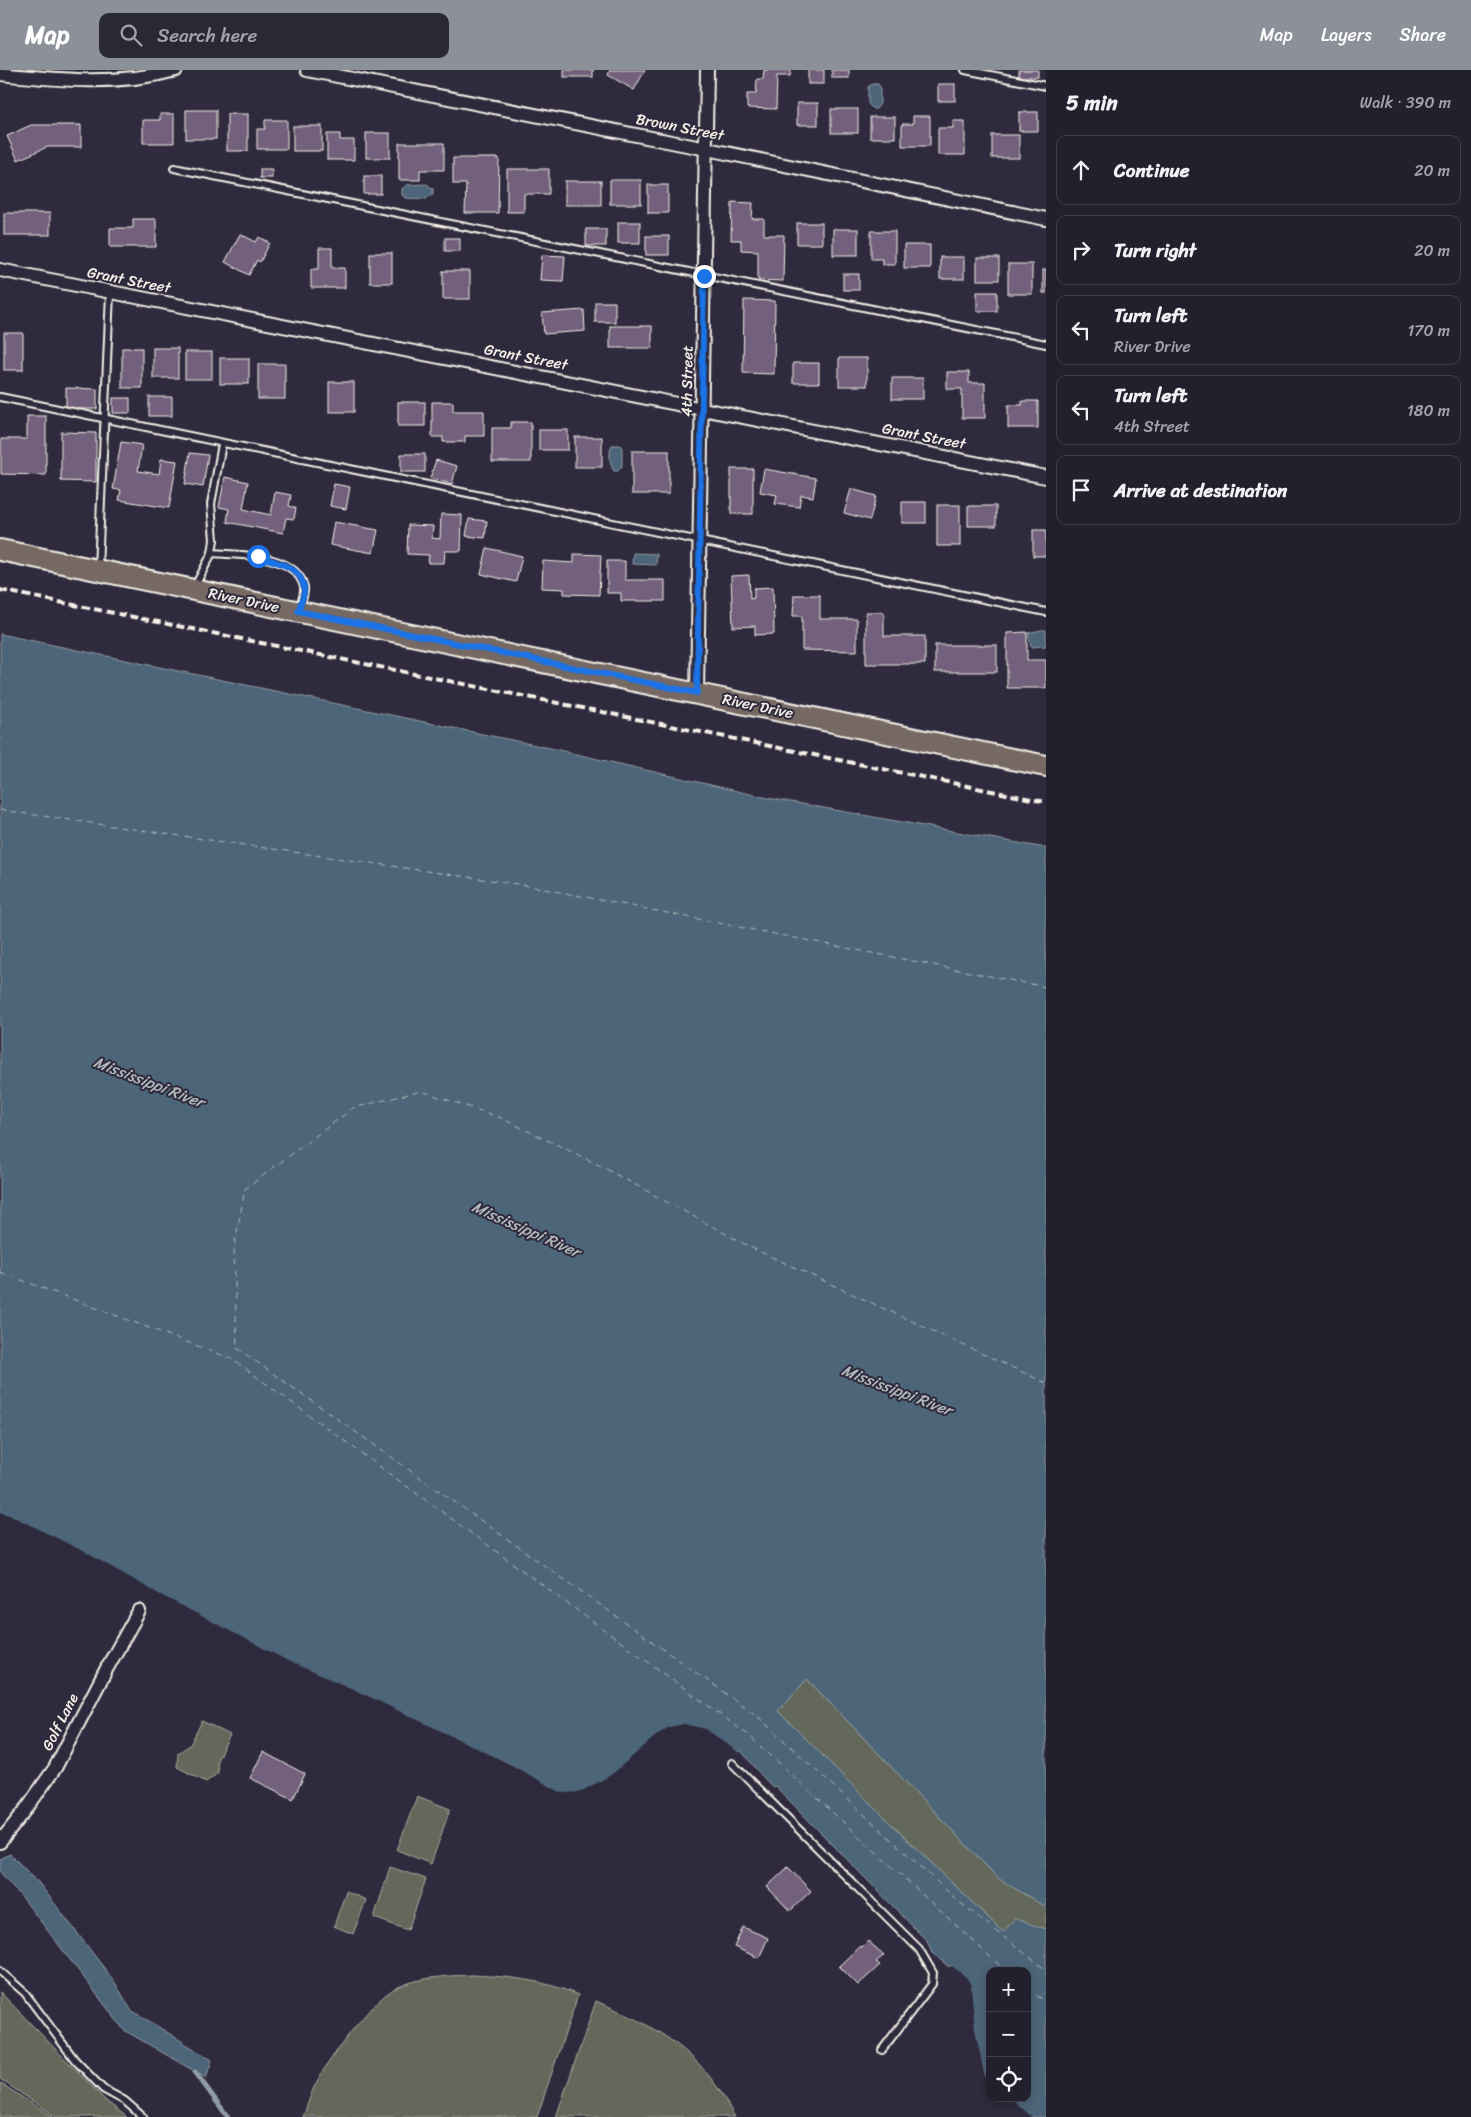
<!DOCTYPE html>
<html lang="en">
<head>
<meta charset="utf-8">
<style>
  body { margin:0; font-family:Sriracha,sans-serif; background:#2b2836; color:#f1f3f6 }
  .controls { position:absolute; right:15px; bottom:15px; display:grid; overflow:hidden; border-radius:10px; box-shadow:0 2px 8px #0003 }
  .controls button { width:45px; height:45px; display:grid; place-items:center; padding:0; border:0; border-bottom:1px solid #403e4a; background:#23202e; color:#f1f3f6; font:25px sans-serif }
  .stop { position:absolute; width:15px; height:15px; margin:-11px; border:4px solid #1a73e8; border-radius:50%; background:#fff }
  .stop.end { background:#1a73e8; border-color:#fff; box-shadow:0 1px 5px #0008 }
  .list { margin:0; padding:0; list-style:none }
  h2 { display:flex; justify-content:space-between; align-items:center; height:65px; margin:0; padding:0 20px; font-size:21px }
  h2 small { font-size:16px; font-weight:400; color:#a3a3aa }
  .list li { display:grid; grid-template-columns:32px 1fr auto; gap:15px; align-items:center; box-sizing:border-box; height:70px; margin:0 10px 10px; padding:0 10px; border:1px solid #403e4a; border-radius:10px }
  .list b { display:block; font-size:19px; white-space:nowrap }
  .list p { margin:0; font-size:16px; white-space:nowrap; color:#a3a3aa }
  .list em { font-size:16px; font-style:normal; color:#a3a3aa }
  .icon { flex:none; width:28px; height:28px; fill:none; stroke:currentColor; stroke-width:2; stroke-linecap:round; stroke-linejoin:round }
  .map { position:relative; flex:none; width:1046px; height:2047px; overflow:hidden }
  header { display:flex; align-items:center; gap:30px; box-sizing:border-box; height:70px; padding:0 25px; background:#8c9099; color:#fff }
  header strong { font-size:24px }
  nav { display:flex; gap:28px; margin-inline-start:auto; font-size:18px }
  .search { width:350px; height:45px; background:#2b2836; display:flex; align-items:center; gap:12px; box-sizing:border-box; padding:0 18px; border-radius:10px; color:#a3a3aa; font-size:19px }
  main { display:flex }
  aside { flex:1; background:#23202e }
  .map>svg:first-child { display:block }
</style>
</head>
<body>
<header>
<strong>Map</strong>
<div class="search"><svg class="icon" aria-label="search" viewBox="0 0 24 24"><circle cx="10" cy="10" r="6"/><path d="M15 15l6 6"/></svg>Search here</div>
<nav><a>Map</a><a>Layers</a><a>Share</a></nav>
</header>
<main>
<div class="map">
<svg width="1046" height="2047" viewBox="0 0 1046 2047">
  <rect width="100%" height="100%" fill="#2f2a3d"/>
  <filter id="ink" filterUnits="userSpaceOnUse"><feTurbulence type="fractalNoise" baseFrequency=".02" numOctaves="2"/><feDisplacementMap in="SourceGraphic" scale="10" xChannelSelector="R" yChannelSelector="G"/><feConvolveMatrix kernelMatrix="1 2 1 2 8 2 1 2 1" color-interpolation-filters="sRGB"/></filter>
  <g filter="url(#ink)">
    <g fill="#64685a" stroke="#acaca1">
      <path d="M807,1609l192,200 47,28v22l-43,3 -112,-108 -113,-113z"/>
      <path d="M202,1651l28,14 -13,25 1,13 -12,9 -29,-15 1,-14 12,-8z"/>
      <path d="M417,1726l33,13 -19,55 -34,-14z"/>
      <path d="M390,1797l36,12 -18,51 -34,-12z"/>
      <path d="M346,1821l20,9 -13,34 -19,-8z"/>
      <path d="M471,1905c41,2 69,4 107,20l-41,122h-234c5,-13 9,-28 16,-39 12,-22 55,-80 77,-90 23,-11 50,-12 75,-13z"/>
      <path d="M0,1922l106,109 21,16h-71l-56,-38z"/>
      <path d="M596,1931c45,19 90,41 119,83 8,10 13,22 20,33h-179z"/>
      <path d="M0,2013l53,34h-53z"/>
    </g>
    <g fill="#4d6578" stroke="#909da5">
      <path d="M872,14h6l2,3v17l-4,5h-3l-5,-5v-17z"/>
      <path d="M427,114l6,5v5l-7,5 -21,-1 -3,-3v-6l4,-4z"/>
      <path d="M612,375h8l2,3v18l-4,5h-4c-4,-5 -6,-18 -2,-26z"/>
      <path d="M633,483l24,1 -1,11 -24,-1z"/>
      <path d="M1041,560h5v16l-15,1 -3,-14z"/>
      <path d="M0,564l550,114 213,49 283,51v1059l-47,-28 -192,-200 -29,32 113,113 112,108 12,-13 31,10v188h-16l-22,-19h19v-127h-37v111l-5,-4 -25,-101 -8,-11 -3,1 -17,-14 -4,-11 -153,-156 -2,1c-13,-11 -21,-25 -33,-37l-6,5 -35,-24 -31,1 -74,61 -34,4 -52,-34 -230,-100 -278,-150z"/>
      <path d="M10,1784l28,28 76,99 17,29 81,50 -6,18 -82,-48 -99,-129 -25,-29v-13z"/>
    </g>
    <g fill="#2f2a3d">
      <path d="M0,1442l12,4 73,36 74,42 129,67 65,28 155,74 54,30 18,-1 31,-17 47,-41 11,-7 15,-3 22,5 32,23 -5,5 -35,-23 -29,1 -74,60 -36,4 -52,-34 -230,-100 -125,-66 -143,-80 -9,-4z"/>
      <path d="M952,1896l15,12 4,8 4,43 10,49 5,3v3l-7,-5 -26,-104 -6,-6h-2v-2z"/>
      <path d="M1006,2028h5l21,19h-6z"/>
    </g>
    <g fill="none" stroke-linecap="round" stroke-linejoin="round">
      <path stroke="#909da5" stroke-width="5" d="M195,2002l33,45"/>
      <g stroke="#b1b9bb" stroke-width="1" stroke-dasharray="6 5" stroke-linecap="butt">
        <path d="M0,740l524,75 522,102"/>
        <path d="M0,1202l232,87 515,375 259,237"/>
        <path d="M1046,1313l-294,-135 -157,-85 -96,-46 -78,-26 -68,17 -108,81 -11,59 3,100 519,367 202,186 88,69"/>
        <path d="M1027,1920l19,11"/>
      </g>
    </g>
    <g fill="#73617b" stroke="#f4f1e8">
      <rect x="564" y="0" width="29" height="7"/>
      <path d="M610,0h35l-11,20 -26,-15z"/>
      <path d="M764,0h27l-1,6h-13l-1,33 -29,-1v-14h9l1,-15h6z"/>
      <rect x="808" y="0" width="16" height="14"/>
      <rect x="832" y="0" width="17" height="8"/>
      <rect x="1019" y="0" width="19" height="7"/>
      <rect x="938" y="14" width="17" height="17"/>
      <rect x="797" y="33" width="21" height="22"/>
      <rect x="831" y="39" width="27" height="24"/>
      <rect x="186" y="40" width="30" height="29"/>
      <rect x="1019" y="42" width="19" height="19"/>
      <path d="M160,44h14v29h-31v-23h17z"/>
      <rect x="227" y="44" width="21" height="37"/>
      <path d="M913,46h17v30h-28v-22h11z"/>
      <rect x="870" y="47" width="25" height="21"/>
      <path d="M265,50h22v29h-30v-20h8z"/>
      <path d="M953,51h12v34h-27v-27h15z"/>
      <path d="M31,55h50v22h-34l-29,13 -11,-24z"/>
      <rect x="293" y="56" width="29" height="25"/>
      <rect x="366" y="63" width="24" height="25"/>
      <path d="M327,64h13v6h14v20h-27z"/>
      <rect x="992" y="65" width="27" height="23"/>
      <path d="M399,73h45v27h-24v10h-21z"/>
      <path d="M453,88h46l-1,55h-33l1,-29h-13z"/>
      <rect x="260" y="99" width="12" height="9"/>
      <path d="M507,99h42v25h-25v18h-17z"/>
      <rect x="364" y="106" width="17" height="18"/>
      <rect x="610" y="110" width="31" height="24"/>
      <rect x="565" y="111" width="36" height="24"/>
      <rect x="648" y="115" width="20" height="28"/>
      <path d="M732,132l21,1 -1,16h12v16h20l-1,46 -25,-1v-29l-17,-1v-10h-10z"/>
      <rect x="4" y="143" width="46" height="22"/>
      <path d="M133,149h23v28h-46v-19h23z"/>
      <rect x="618" y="152" width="22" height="21"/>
      <rect x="797" y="153" width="25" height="21"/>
      <rect x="586" y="159" width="20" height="17"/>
      <rect x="833" y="159" width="25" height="26"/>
      <path d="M871,161h24v33h-13v-5h-11z"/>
      <path d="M240,164l16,8 3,-5 11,6 -10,19 -3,-2 -8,15 -24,-13z"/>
      <rect x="646" y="166" width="23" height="19"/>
      <rect x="445" y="168" width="15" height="13"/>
      <rect x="904" y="175" width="26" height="23"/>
      <path d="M319,178h13v20h13v20h-34v-19h8z"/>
      <rect x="370" y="183" width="22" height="30"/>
      <path d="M542,185l23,1 -2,25 -23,-1z"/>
      <rect x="940" y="187" width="24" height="22"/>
      <rect x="977" y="188" width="22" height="22"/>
      <rect x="1008" y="194" width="24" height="30"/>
      <rect x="1043" y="200" width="3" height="23"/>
      <rect x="443" y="201" width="27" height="28"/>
      <rect x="843" y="204" width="16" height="16"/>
      <rect x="977" y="222" width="20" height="19"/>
      <path d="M744,230l31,1 -1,73 -31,-1z"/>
      <rect x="595" y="232" width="20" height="20"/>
      <path d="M584,240l1,21 -41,3 -2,-21z"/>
      <rect x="610" y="256" width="42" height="22"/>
      <rect x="4" y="263" width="19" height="37"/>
      <rect x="122" y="278" width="20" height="40"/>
      <rect x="153" y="278" width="25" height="30"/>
      <rect x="185" y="282" width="27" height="27"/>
      <rect x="220" y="288" width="29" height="26"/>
      <rect x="839" y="288" width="28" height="28"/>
      <rect x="793" y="293" width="26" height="20"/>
      <rect x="258" y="294" width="27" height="35"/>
      <path d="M947,302h22v11h16v35h-23v-29h-15z"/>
      <rect x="892" y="308" width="31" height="21"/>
      <rect x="329" y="312" width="25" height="30"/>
      <path d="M66,318l31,1v20h-31z"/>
      <rect x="149" y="327" width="23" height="19"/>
      <rect x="113" y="328" width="17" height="15"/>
      <path d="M1022,331h16v27h-30v-23h14z"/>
      <rect x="398" y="332" width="27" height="24"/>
      <path d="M432,332h21v9h31v25h-19v6h-22v-5h-11z"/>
      <path d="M27,346h19v59l-45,-1v-35h26z"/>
      <path d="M511,352h20v40h-39v-34h19z"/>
      <rect x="539" y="360" width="29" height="20"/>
      <path d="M61,362l35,1v49l-35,-1z"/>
      <rect x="575" y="367" width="27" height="30"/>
      <path d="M121,372l21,3 -4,26 21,3 2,-15 16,2 -8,47 -50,-8 2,-10 -8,-1z"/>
      <rect x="632" y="381" width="37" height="43"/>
      <path d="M190,383l18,2 -5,32 -18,-3z"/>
      <rect x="401" y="384" width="24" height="18"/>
      <path d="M436,390l21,6 -5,18 -22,-6z"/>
      <rect x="731" y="399" width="22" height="45"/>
      <path d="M764,399l52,9 -3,19 -12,-2 -2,12 -24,-3 2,-9 -17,-3z"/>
      <path d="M225,407l23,5 -5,27 28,6 4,-23 16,3 -2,11 7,2 -2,11 -8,-1 -3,15 -56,-11 2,-13 -10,-2z"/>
      <path d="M334,414l16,3 -4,22 -16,-3z"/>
      <path d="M851,419l25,7 -6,24 -26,-7z"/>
      <rect x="902" y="432" width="24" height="21"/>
      <rect x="937" y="435" width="23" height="41"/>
      <rect x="968" y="436" width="28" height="20"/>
      <path d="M441,444l21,1 -1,36h-16l-1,12h-16l1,-8 -22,-1 1,-29 25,1 -1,12 8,1z"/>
      <path d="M469,449l18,2 -2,17 -19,-2z"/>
      <path d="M334,452l44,8 -5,23 -43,-8z"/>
      <rect x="1033" y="460" width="13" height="26"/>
      <path d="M487,478l35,8 -6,26 -35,-8z"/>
      <path d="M574,484l27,1 -2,40 -35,-1v-5l-22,-1 1,-27 31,2z"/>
      <path d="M607,491h18v19h40v21h-44v-8h-14z"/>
      <path d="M749,505l1,24 4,-1v-10l19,-1 1,47 -19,1v-9l-22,1 -2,-51z"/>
      <path d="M794,525h26v24h37v32l-55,-1v-34h-9z"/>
      <path d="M866,542h18v24h41v28h-59z"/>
      <path d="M1027,562v28h19v28h-39v-55z"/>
      <rect x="935" y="575" width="62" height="27"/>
      <path d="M263,1682l42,22 -12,25 -43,-21z"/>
      <path d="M788,1797l23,24 -21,20 -23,-24z"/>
      <path d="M743,1857l25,11 -9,20 -25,-11z"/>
      <path d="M868,1871l16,14 -8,7 4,3 -22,20 -19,-19 21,-20 1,2z"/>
    </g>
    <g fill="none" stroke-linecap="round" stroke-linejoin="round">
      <g stroke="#f4f1e8" stroke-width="10">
        <g id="service">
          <path d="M965,0l81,16"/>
          <path d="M174,98l872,176"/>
          <path d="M0,327l1046,215"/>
          <path d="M212,483c27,2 84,0 92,34 1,7 -3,16 -5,23"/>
          <path d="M98,499l12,-276"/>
          <path d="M195,516l17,-33 2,-13 -3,-36 11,-60"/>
          <path d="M732,1693l187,186 14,24 -1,11 -50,66"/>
          <path d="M0,1901l25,22 50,67 28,29 22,12 18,16"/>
        </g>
      </g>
      <g stroke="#f4f1e8" stroke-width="16">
        <g id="minor">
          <path d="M307,0l400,79 339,70"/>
          <path d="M0,4c60,6 118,12 176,-4"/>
          <path d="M0,200l1046,207"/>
          <path d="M697,623l10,-623"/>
          <path d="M0,1772l24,-30 31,-44 52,-100 32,-57"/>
        </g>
      </g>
      <g stroke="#f4f1e8" stroke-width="24">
        <path id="primary" d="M0,480l1046,216"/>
      </g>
      <use href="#service" stroke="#2f2a3d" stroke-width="6"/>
      <use href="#minor" stroke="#2f2a3d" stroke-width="12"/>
      <use href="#primary" stroke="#766964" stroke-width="20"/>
      <path stroke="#f4f1e8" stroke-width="4" stroke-dasharray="8 4" stroke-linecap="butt" d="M0,520l1046,212"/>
    </g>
  </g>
  <g fill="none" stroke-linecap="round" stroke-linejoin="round" filter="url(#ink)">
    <path stroke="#1a73e8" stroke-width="6" d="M258,486c18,6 43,10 46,32 1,7 -4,17 -6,23l399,82 7,-417"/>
  </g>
  <g text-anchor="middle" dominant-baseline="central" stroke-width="4" stroke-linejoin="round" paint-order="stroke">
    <g font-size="15" fill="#f4f1e8" stroke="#2f2a3d">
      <text transform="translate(680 57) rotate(11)">Brown Street</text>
      <text transform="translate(129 210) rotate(11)">Grant Street</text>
      <text transform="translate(526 287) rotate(11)">Grant Street</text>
      <text transform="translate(687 311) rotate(-89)">4th Street</text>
      <text transform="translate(924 366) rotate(11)">Grant Street</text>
      <text transform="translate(244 530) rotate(12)">River Drive</text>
      <text transform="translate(758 636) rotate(12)">River Drive</text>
      <text transform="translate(60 1652) rotate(-63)">Golf Lane</text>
    </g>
    <g font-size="16" font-style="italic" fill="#b1b9bb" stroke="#2f2a3d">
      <text transform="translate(149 1012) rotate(21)">Mississippi River</text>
      <text transform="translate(526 1159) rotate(24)">Mississippi River</text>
      <text transform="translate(897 1320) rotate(21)">Mississippi River</text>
    </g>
  </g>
</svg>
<div class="controls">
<button>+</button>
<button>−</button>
<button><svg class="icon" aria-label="locate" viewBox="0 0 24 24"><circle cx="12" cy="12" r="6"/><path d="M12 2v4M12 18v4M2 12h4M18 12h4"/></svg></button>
</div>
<div class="stop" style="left:258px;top:486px"></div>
<div class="stop end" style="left:704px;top:206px"></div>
</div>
<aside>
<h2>5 min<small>Walk · 390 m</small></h2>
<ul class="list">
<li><svg class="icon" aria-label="ahead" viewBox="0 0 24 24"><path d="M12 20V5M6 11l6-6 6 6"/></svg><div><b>Continue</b></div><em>20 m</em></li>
<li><svg class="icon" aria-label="right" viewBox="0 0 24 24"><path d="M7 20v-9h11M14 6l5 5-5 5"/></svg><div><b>Turn right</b></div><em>20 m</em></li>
<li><svg class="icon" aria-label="left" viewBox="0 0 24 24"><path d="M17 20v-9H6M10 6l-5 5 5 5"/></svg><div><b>Turn left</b><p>River Drive</p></div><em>170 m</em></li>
<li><svg class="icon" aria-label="left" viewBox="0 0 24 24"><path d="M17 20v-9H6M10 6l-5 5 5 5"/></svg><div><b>Turn left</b><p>4th Street</p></div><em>180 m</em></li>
<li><svg class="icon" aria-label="arrive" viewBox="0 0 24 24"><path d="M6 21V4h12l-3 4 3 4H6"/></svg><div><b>Arrive at destination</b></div></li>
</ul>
</aside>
</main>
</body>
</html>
